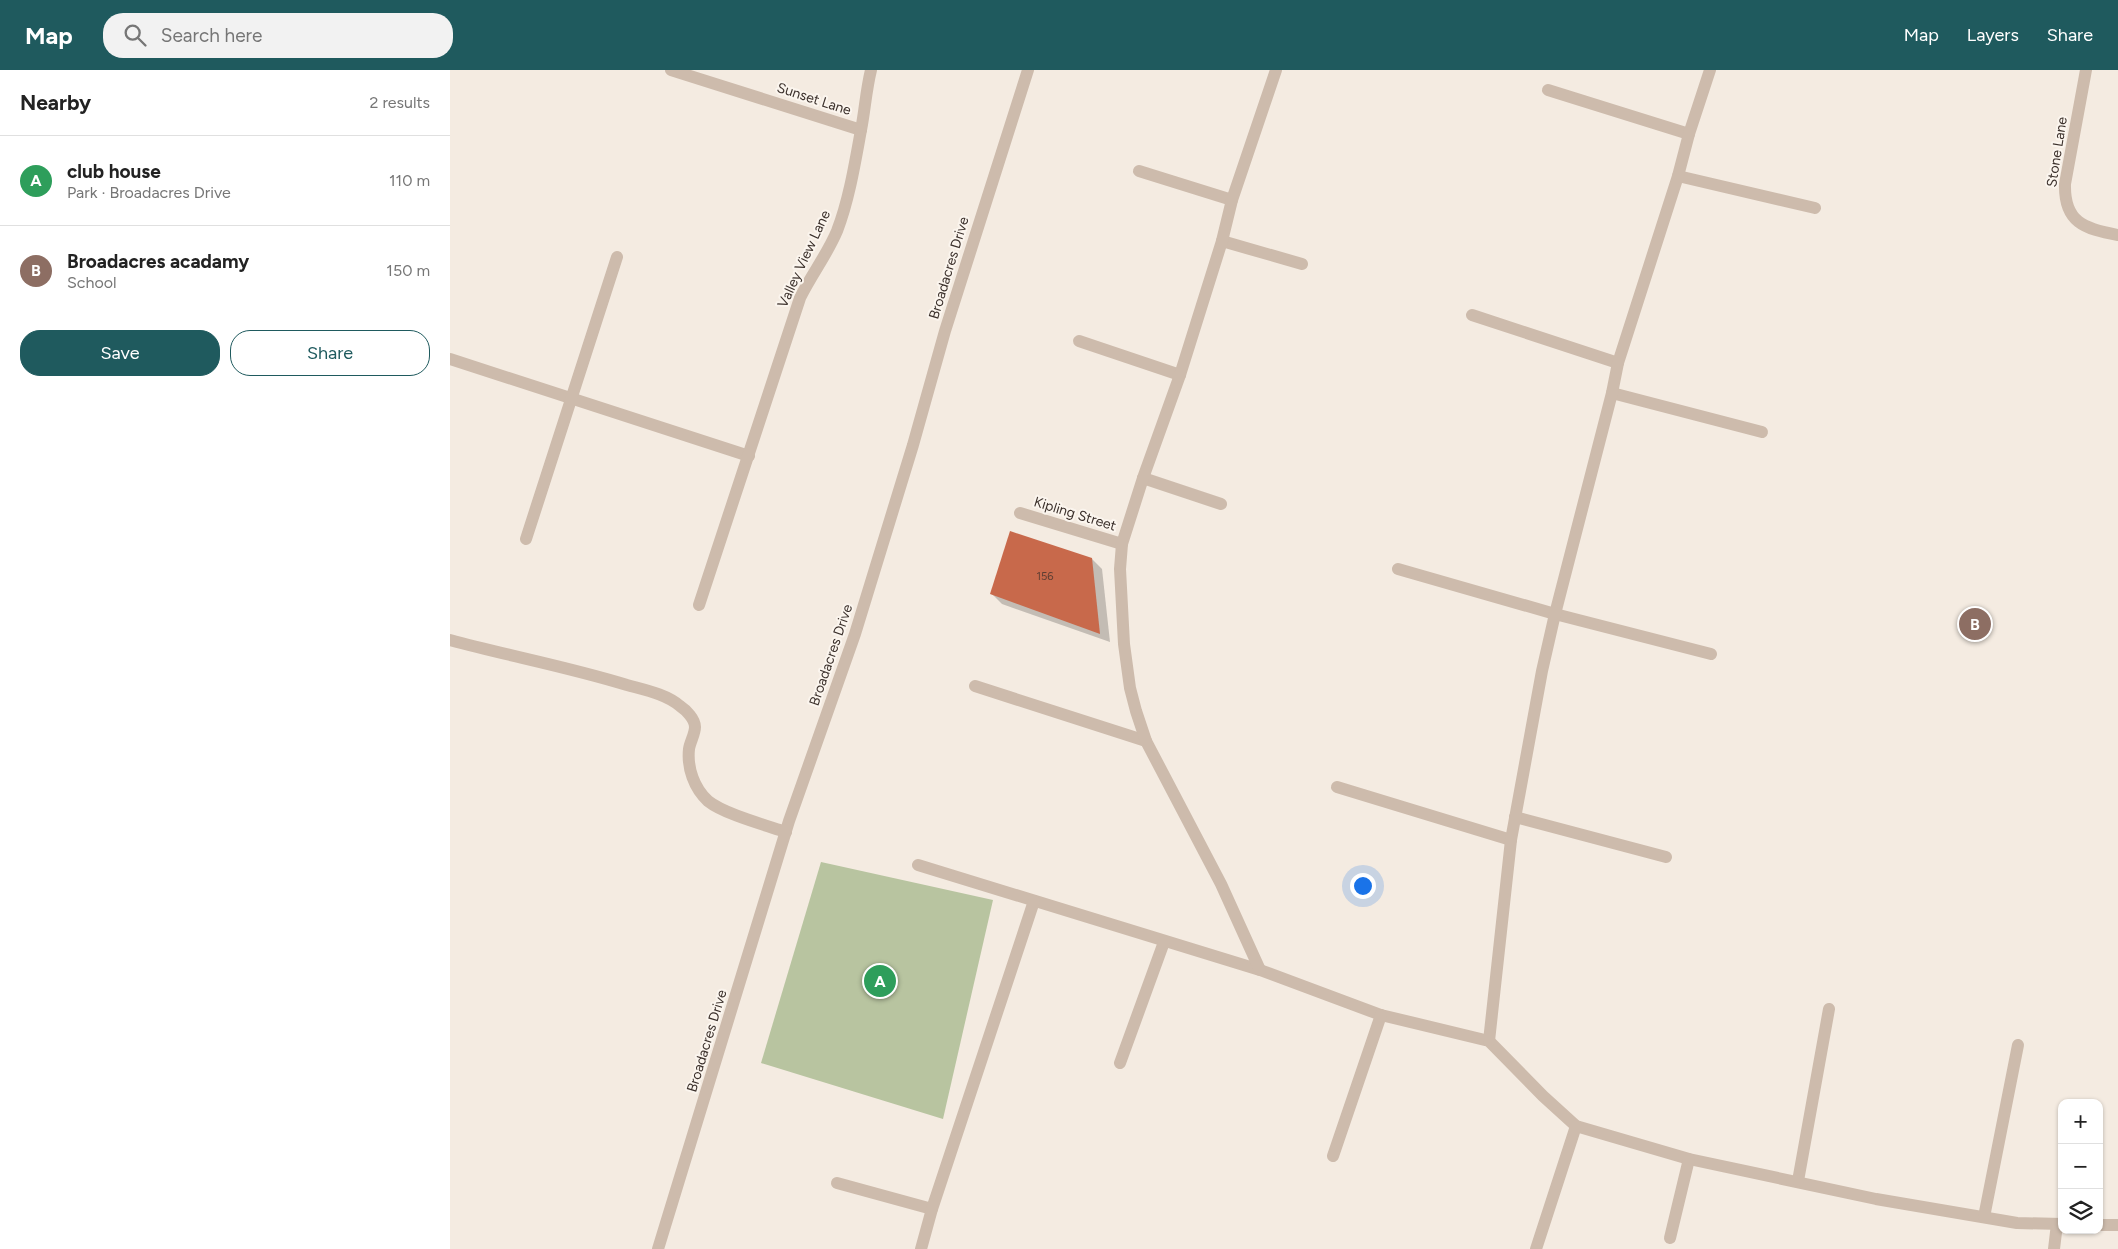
<!DOCTYPE html>
<html lang="en">
<head>
<meta charset="utf-8">
<style>
  body { margin:0; font-family:Figtree,sans-serif; background:#f2f2f2; color:#222 }
  .controls { position:absolute; right:15px; bottom:15px; display:grid; overflow:hidden; border-radius:10px; box-shadow:0 1px 4px #0004 }
  .controls button { width:45px; height:45px; display:grid; place-items:center; padding:0; border:0; border-bottom:1px solid #e0e0e0; background:#fff; color:#222; font:25px sans-serif }
  .you { position:absolute; left:912px; top:815px; width:18px; height:18px; margin:-12px; border:4px solid #fff; border-radius:50%; background:#1a73e8; box-shadow:0 0 0 8px #1a73e833 }
  .badge { display:grid; place-items:center; width:32px; height:32px; border-radius:50%; background:#1f5a5e; color:#fff; font-size:16px; font-weight:700 }
  .pin { position:absolute; translate:-50% -50%; border:2px solid #fff; box-shadow:0 1px 5px #0006 }
  .list { margin:0; padding:0; list-style:none }
  h2 { display:flex; justify-content:space-between; align-items:center; height:65px; margin:0; padding:0 20px; font-size:21px }
  h2 small { font-size:16px; font-weight:400; color:#767676 }
  .list li { display:grid; grid-template-columns:32px 1fr auto; gap:15px; align-items:center; box-sizing:border-box; height:90px; padding:0 20px; border-top:1px solid #e0e0e0 }
  .list b { display:block; font-size:19px; white-space:nowrap }
  .list p { margin:0; font-size:16px; white-space:nowrap; color:#767676 }
  .list em { font-size:16px; font-style:normal; color:#767676 }
  .actions { display:flex; gap:10px; padding:15px 20px }
  .actions a { flex:1; padding:11px 0; border:1px solid #1f5a5e; border-radius:20px; text-align:center; font-size:18px; color:#1f5a5e }
  .actions .main { background:#1f5a5e; color:#fff }
  .icon { flex:none; width:28px; height:28px; fill:none; stroke:currentColor; stroke-width:2; stroke-linecap:round; stroke-linejoin:round }
  .map { position:relative; flex:none; width:1668px; height:1179px; overflow:hidden }
  header { display:flex; align-items:center; gap:30px; box-sizing:border-box; height:70px; padding:0 25px; background:#1f5a5e; color:#fff }
  header strong { font-size:24px }
  nav { display:flex; gap:28px; margin-inline-start:auto; font-size:18px }
  .search { width:350px; height:45px; background:#f2f2f2; display:flex; align-items:center; gap:12px; box-sizing:border-box; padding:0 18px; border-radius:20px; color:#767676; font-size:19px }
  main { display:flex }
  aside { flex:1; background:#fff }
  .map>svg:first-child { display:block }
</style>
</head>
<body>
<header>
<strong>Map</strong>
<div class="search"><svg class="icon" aria-label="search" viewBox="0 0 24 24"><circle cx="10" cy="10" r="6"/><path d="M15 15l6 6"/></svg>Search here</div>
<nav><a>Map</a><a>Layers</a><a>Share</a></nav>
</header>
<main>
<aside>
<h2>Nearby<small>2 results</small></h2>
<ul class="list">
<li><span class="badge" style="background:#2e9e5b">A</span><div><b>club house</b><p>Park · Broadacres Drive</p></div><em>110 m</em></li>
<li><span class="badge" style="background:#8d6e63">B</span><div><b>Broadacres acadamy</b><p>School</p></div><em>150 m</em></li>
</ul>
<div class="actions"><a class="main">Save</a><a>Share</a></div>
</aside>
<div class="map">
<svg width="1668" height="1179" viewBox="0 0 1668 1179">
  <rect width="100%" height="100%" fill="#f4ebe1"/>
  <path fill="#b8c4a0" d="M371,792l172,38 -50,219 -182,-56z"/>
  <path fill="#0003" d="M642,489l10,10 8,73 -108,-38 -10,-10z"/>
  <path fill="#c8694b" d="M560,461l82,27 8,76 -110,-40z"/>
  <g fill="none" stroke-linecap="round" stroke-linejoin="round">
    <g stroke="#cdbbac" stroke-width="12">
      <path d="M221,0l190,60"/>
      <path d="M1636,0l-21,114c-1,38 19,45 53,51"/>
      <path d="M1098,20l141,44"/>
      <path d="M689,101l93,29"/>
      <path d="M1228,106l137,32"/>
      <path d="M772,171l80,23"/>
      <path d="M1022,245l146,48"/>
      <path d="M629,271l101,34"/>
      <path d="M0,289l299,97"/>
      <path d="M1162,323l150,39"/>
      <path d="M693,408l78,26"/>
      <path d="M570,443l102,31"/>
      <path d="M76,469l91,-282"/>
      <path d="M948,499l157,45 156,40"/>
      <path d="M249,535l101,-307c11,-23 27,-43 37,-67 12,-31 18,-68 24,-101 4,-20 5,-40 10,-60"/>
      <path d="M0,570c59,16 119,27 177,45 18,5 39,9 53,21 6,4 15,13 15,21 0,7 -5,15 -6,22 -2,19 5,39 19,52 16,13 57,24 78,31"/>
      <path d="M525,616l171,55"/>
      <path d="M887,717l174,53"/>
      <path d="M1065,747l151,40"/>
      <path d="M468,795l342,105 121,45 108,26 54,55 33,30 113,33 187,40 141,24 45,1"/>
      <path d="M810,900l-39,-86 -75,-143 -10,-30 -6,-23 -6,-44 -4,-75 2,-25 21,-66 37,-103 42,-134 10,-41 44,-130"/>
      <path d="M1039,971l22,-201 31,-169 13,-57 57,-221 6,-30 60,-187 11,-42 21,-64"/>
      <path d="M670,993l44,-121"/>
      <path d="M883,1086l48,-141"/>
      <path d="M1348,1111l31,-172"/>
      <path d="M387,1113l95,26"/>
      <path d="M1534,1147l34,-172"/>
      <path d="M1649,1155h19"/>
      <path d="M1220,1168l19,-79"/>
      <path d="M208,1179l131,-428 66,-187 58,-189 32,-114 83,-261"/>
      <path d="M471,1179l11,-40 102,-308"/>
      <path d="M1086,1179l40,-123"/>
      <path d="M1604,1179l3,-25"/>
    </g>
  </g>
  <g text-anchor="middle" dominant-baseline="central" stroke-width="4" stroke-linejoin="round" paint-order="stroke">
    <g font-size="11" fill="#5e3e33">
      <text x="595" y="506">156</text>
    </g>
    <g font-size="14" fill="#3b302b" stroke="#fbf5ee">
      <text transform="translate(364 29) rotate(18)">Sunset Lane</text>
      <text transform="translate(1607 82) rotate(-81)">Stone Lane</text>
      <text transform="translate(354 189) rotate(-65)">Valley View Lane</text>
      <text transform="translate(499 198) rotate(-73)">Broadacres Drive</text>
      <text transform="translate(625 444) rotate(17)">Kipling Street</text>
      <text transform="translate(381 585) rotate(-71)">Broadacres Drive</text>
      <text transform="translate(257 971) rotate(-73)">Broadacres Drive</text>
    </g>
  </g>
</svg>
<div class="controls">
<button>+</button>
<button>−</button>
<button><svg class="icon" aria-label="layers" viewBox="0 0 24 24"><path d="M12 4l9 5-9 5-9-5zM3 14l9 5 9-5"/></svg></button>
</div>
<div class="you"></div>
<div class="pin badge" style="left:430px;top:911px;background:#2e9e5b">A</div>
<div class="pin badge" style="left:1525px;top:554px;background:#8d6e63">B</div>
</div>
</main>
</body>
</html>
